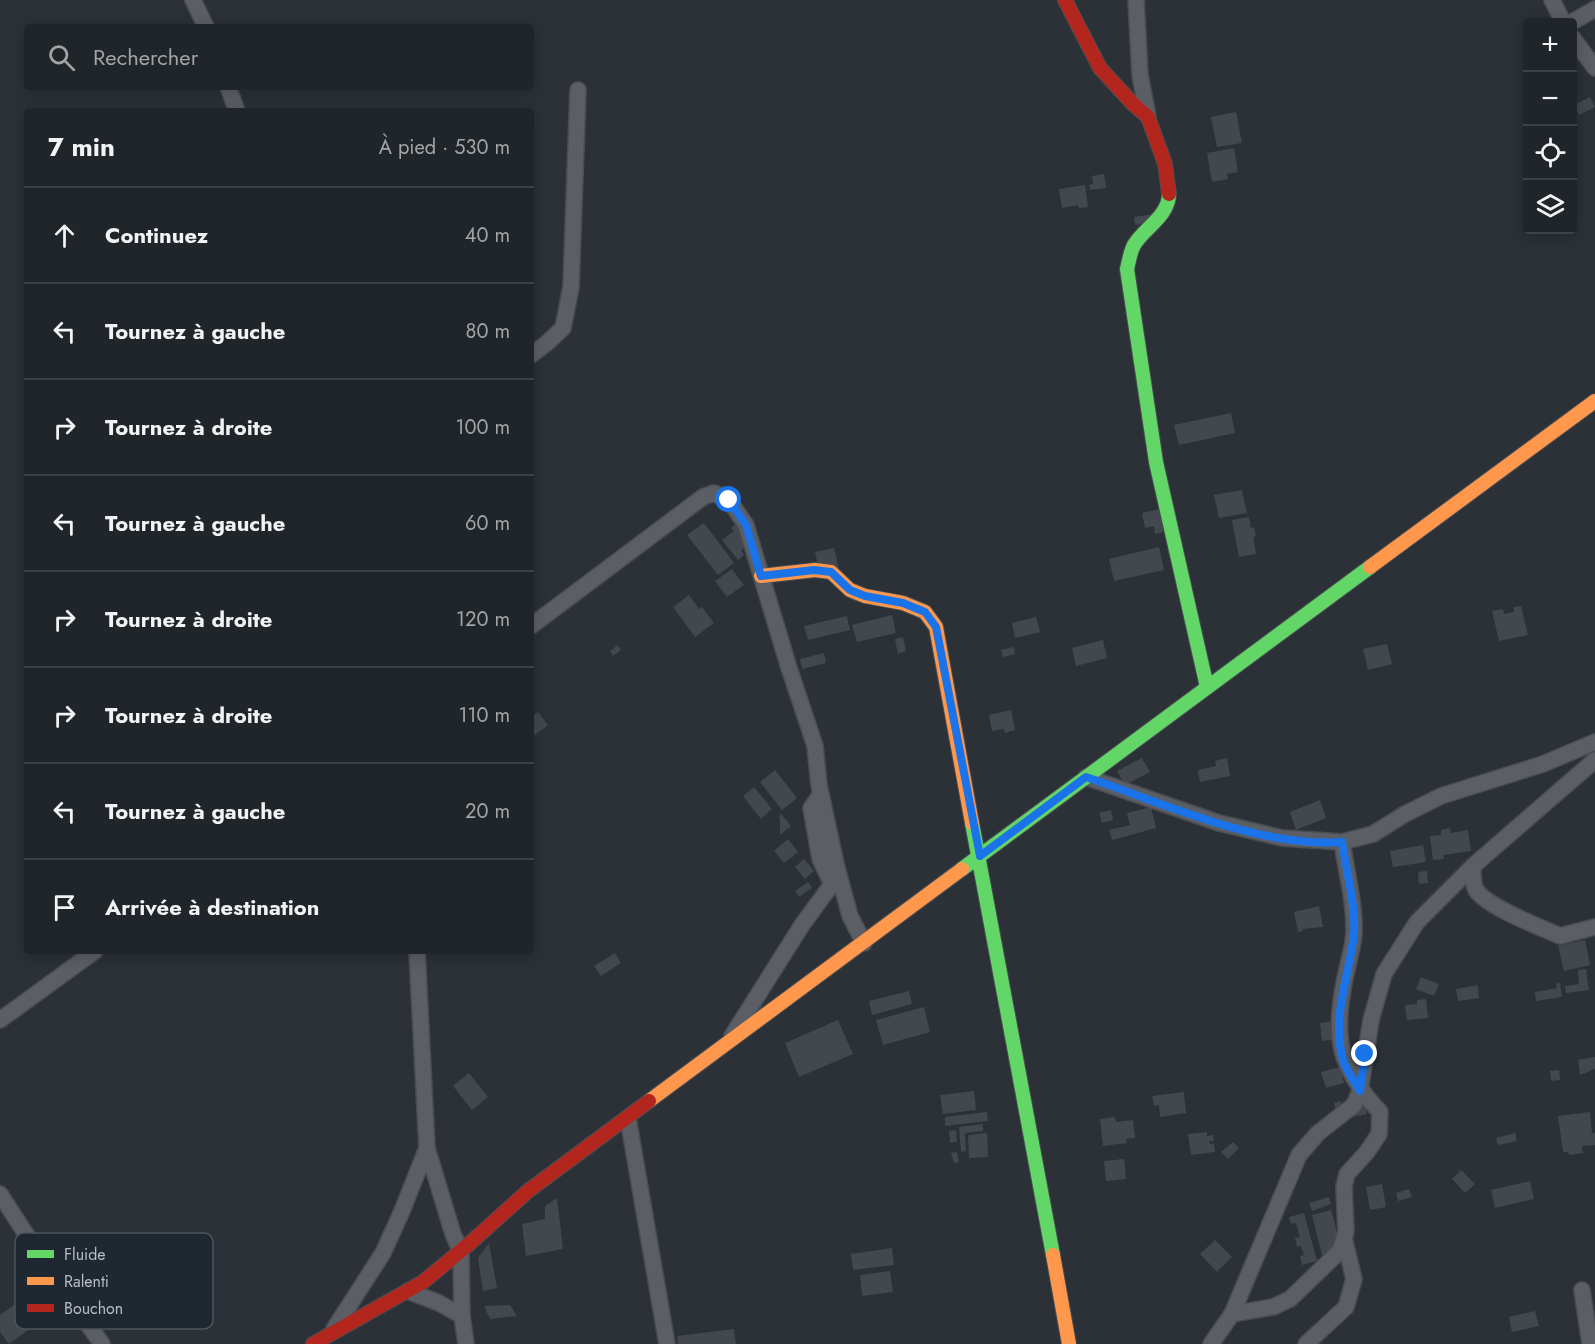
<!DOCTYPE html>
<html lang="fr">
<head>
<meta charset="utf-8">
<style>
  body { margin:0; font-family:Jost,sans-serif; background:#282d31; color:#f1f3f6 }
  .controls { position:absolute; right:18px; top:18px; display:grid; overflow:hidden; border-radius:6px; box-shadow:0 3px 15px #0003 }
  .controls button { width:54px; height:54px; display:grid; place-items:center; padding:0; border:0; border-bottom:2px solid #3d4246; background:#202529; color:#f1f3f6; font:30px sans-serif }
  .stop { position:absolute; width:18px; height:18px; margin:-14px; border:4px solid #1a73e8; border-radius:50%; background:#fff }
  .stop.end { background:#1a73e8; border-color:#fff; box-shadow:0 2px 6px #0008 }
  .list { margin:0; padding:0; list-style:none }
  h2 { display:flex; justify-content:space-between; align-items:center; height:78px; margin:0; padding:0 24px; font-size:26px }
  h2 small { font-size:20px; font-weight:400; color:#a2a5a8 }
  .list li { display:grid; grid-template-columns:39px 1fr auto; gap:18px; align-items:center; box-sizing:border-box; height:96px; padding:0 24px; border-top:2px solid #3d4246 }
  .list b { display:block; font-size:22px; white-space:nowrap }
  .list em { font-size:20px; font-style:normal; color:#a2a5a8 }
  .icon { flex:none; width:33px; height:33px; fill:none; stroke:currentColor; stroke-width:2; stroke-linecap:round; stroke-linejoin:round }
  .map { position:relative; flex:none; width:1595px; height:1344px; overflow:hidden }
  .search { position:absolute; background:#202529; box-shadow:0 3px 15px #0003; left:24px; top:24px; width:510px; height:66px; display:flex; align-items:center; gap:15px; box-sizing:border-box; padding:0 21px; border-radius:6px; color:#a2a5a8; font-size:22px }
  .panel { position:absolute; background:#202529; box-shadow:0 3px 15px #0003; left:24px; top:108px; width:510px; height:846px; border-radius:6px }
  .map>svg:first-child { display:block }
</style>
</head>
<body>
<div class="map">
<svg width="1595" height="1344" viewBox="0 0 1595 1344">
  <rect width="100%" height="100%" fill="#2b3137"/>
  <g fill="#43484e">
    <path d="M1590,97l5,10 -16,8 -5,-10z"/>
    <path d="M1236,112l6,31 -25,4 -6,-30z"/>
    <path d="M1234,148l4,24 -11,2 1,5 -16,3 -5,-29z"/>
    <path d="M1104,174l2,14 -16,2 -1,-5 4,-1 -1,-8z"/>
    <path d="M1085,185l3,22 -9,1 -1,-3 -16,3 -3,-19z"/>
    <path d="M1159,213l1,8 -25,4 -1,-8z"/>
    <path d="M1231,413l4,20 -56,12 -5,-20z"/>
    <path d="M1242,490l5,23 -28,5 -5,-23z"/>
    <path d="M1160,509l4,23 -9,2 -1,-8 -9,2 -3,-15z"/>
    <path d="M1249,517l2,11 3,-1 2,9 -3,1 3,17 -17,3 -7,-37z"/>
    <path d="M742,520l14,19 -15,11 3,5 -6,5 -16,-20 12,-9 -3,-3z"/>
    <path d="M704,523l30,40 -16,12 -31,-40z"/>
    <path d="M1159,547l5,23 -50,11 -5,-22z"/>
    <path d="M834,548l5,21 -19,5 -5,-22z"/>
    <path d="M732,569l12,16 -17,12 -12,-16z"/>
    <path d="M689,595l10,14 3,-2 12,16 -19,14 -22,-30z"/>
    <path d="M1521,606l7,29 -29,6 -7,-30 11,-2 1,5 10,-2v-5z"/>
    <path d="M892,615l4,18 -39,9 -5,-17z"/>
    <path d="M847,616l3,14 -42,10 -4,-14z"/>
    <path d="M1036,617l4,15 -25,6 -3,-15z"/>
    <path d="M903,637l3,14 -8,3 -3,-15z"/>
    <path d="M1103,640l4,18 -31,8 -4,-18z"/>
    <path d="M1387,644l5,20 -24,6 -5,-21z"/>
    <path d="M618,645l3,5 -8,6 -3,-5z"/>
    <path d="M1014,647l1,7 -12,3 -2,-7z"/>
    <path d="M824,653l2,10 -24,6 -2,-10z"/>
    <path d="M1011,710l4,20 -10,3 -1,-4 -12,2 -3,-16z"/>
    <path d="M538,712l10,13 -17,13 3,4 -3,3v-27z"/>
    <path d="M1142,758l8,14 -25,13 -8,-14z"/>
    <path d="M1227,758l3,18 -30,6 -2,-12 18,-4 -1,-5z"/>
    <path d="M775,770l22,28 -15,12 -22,-28z"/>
    <path d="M754,787l18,22 -11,10 -18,-23z"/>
    <path d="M1320,800l6,18 -30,12 -6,-18z"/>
    <path d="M1151,807l5,21 -44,12 -3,-10 21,-5 -3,-12z"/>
    <path d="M1111,810l2,10 -11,3 -3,-10z"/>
    <path d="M780,813l11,13 -11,9z"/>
    <path d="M1450,828l1,5 17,-3 3,21 -28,4 1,4 -11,1 -3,-24 11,-1v-5z"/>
    <path d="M788,839l10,13 -14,11 -10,-12z"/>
    <path d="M1423,845l3,17 -33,5 -3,-16z"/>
    <path d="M804,859l10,12 -9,8 -10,-12z"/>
    <path d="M1427,871l1,12 -9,1 -1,-12z"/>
    <path d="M808,882l4,6 -13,9 -4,-6z"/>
    <path d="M1319,906l4,21 -21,2 1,2 -5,1 -4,-20z"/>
    <path d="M1585,940l5,25 -26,6 -6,-25z"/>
    <path d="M615,953l6,10 -20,13 -7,-10z"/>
    <path d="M1586,969l3,21 -23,3 -1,-7 14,-2 -1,-14z"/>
    <path d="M1421,977l18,7 -5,12 -18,-7z"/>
    <path d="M1560,983l2,14 -26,4 -1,-9 22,-4 -1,-4z"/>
    <path d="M1478,985l1,13 -21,3 -2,-12z"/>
    <path d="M909,991l3,13 -40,11 -3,-14z"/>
    <path d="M1426,999l2,19 -21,2 -2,-15 12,-1v-4z"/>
    <path d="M924,1007l6,25 -47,13 -7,-25z"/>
    <path d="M838,1020l15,34 -54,23 -14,-34z"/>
    <path d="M1337,1021l2,18 -17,2 -2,-18z"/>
    <path d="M1595,1057v12l-15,6 -2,-15z"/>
    <path d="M1340,1067l4,16 -18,5 -5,-16z"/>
    <path d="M1559,1070l1,10 -9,1 -1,-10z"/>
    <path d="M469,1073l19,24 -16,13 -19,-24z"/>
    <path d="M974,1091l2,19 -33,4 -3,-19z"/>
    <path d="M1184,1092l2,21 -26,4 -1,-12 -5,1 -2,-10z"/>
    <path d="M1363,1096l4,18 -29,6 -4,-17 7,-2 1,4z"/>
    <path d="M987,1112l1,9 -43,5v-9z"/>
    <path d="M1590,1112l2,21h3v12l-13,1 1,7 -14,2 -1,-3h-5l-5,-36z"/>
    <path d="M1115,1117l1,5 17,-2 2,18 -9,1 1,4 -24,3 -3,-27z"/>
    <path d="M983,1124v7l-18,2 1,18 -5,1 -2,-25z"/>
    <path d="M956,1130l1,12 -7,1 -1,-12z"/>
    <path d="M1207,1132v4l6,-1 1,6h-5l1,3h4l1,8 -24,3 -3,-21z"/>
    <path d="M987,1133l1,24 -19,1 -1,-23z"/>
    <path d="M1515,1133l2,8 -19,4 -2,-7z"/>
    <path d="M1233,1142l6,6 -11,11 -7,-7z"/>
    <path d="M957,1152l2,10 -5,1 -3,-10z"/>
    <path d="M1124,1159l2,20 -20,2 -2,-20z"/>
    <path d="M1461,1170l14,14 -10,9 -13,-14z"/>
    <path d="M1530,1181l4,18 -39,9 -4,-18z"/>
    <path d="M1382,1184l4,23 -16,3 -4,-23z"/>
    <path d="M1409,1189l3,8 -14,4 -2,-8z"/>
    <path d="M1329,1197l2,7 -19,7 -3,-8z"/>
    <path d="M557,1198l6,51 -37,7 -4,-32 23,-5v-13z"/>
    <path d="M1331,1210l12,44 -20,5 -11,-44z"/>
    <path d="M1304,1213l13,48 -15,4 -2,-9 4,-1 -3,-9 -4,1 -2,-9 5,-1 -4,-14 -5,1 -2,-7z"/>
    <path d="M1215,1240l17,17 -15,15 -17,-18z"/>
    <path d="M489,1243l8,45 -14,3 -5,-33z"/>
    <path d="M892,1248l2,17 -41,5 -2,-16z"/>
    <path d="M890,1271l3,21 -31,4 -2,-21z"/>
    <path d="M22,1299l17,23 -30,22 -9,-12v-17z"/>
    <path d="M510,1305l7,11 -27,3 -6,-13z"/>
    <path d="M1535,1311l4,15 -27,6 -3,-15z"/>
    <path d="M734,1329l2,15h-58l-1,-8z"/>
  </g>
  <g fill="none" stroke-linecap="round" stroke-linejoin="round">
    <g stroke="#494d52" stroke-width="18">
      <g id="street">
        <path d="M193,0l13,27"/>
        <path d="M1136,0l4,75 8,42"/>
        <path d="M1552,0l11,22"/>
        <path d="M1572,22l23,-13"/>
        <path d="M1572,37l23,31"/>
        <path d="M228,87l9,24"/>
        <path d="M531,355l16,-12 16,-15 8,-41 7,-197"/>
        <path d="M531,626l172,-129 11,-4 15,7 17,25 43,143 26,78 4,39 17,79 14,52 14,27"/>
        <path d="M1086,777l133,46 63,15 60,4 31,-8 32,-20 36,-18 102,-32 52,-22"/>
        <path d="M1473,866c0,8 -1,16 3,24 11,17 64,37 84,46l35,-9"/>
        <path d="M0,1020l95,-69"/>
        <path d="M732,1036l70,-111 30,-41 -12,-25 -9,-51 10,-14"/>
        <path d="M628,1118l39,226"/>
        <path d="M427,1148l26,86 8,18 1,64 4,28"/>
        <path d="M0,1194l49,76 53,74"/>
        <path d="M1582,1290l8,54"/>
        <path d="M408,1291l31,12 23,13"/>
        <path d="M1232,1314l41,-7 17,-8 50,-48 6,-19 -2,-46 3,-12 20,-22 12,-18 1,-22c-42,-45 -47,-74 -35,-134 3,-15 8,-30 9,-45 1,-30 -8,-62 -12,-91"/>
        <path d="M334,1329l49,-76 19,-42 25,-63 -10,-197"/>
        <path d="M1211,1344l21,-30 67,-159 19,-22 36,-28 6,-14 11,-71 13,-46 33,-52 56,-56 122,-106"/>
        <path d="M1306,1344l40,-37 8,-28 -10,-41"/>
      </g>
    </g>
    <g stroke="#494d52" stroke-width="16">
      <g id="fast">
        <path d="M1169,194c0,22 -26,35 -35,51 -4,7 -5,17 -7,24l29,193 51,225"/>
        <path d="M972,823l81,432"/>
        <path d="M962,869l408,-302"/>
      </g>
    </g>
    <g stroke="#494d52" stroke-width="16">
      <g id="slow">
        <path d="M1370,567l225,-166"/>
        <path d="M761,576l54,-6 16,2 19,18 15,6 38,7 22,9 11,15 36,196"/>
        <path d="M649,1101l313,-232"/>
        <path d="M1053,1255l16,89"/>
      </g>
    </g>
    <g stroke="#494d52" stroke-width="16">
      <g id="jam">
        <path d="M1065,0l35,68 33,36 15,13 17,47 4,30"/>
        <path d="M313,1344l110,-62 46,-38 59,-53 121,-90"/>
      </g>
    </g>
    <use href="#street" stroke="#5b5f65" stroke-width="15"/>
    <use href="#fast" stroke="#63d668" stroke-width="14"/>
    <use href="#slow" stroke="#ff974d" stroke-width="14"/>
    <use href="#jam" stroke="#b3261e" stroke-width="14"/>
  </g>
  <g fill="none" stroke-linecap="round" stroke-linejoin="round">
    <path stroke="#1a73e8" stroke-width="8" d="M729,500l17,25 15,51 53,-6 17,2 19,18 15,6 38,7 22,9 11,15 44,229 106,-79c77,26 174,71 256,65 4,28 14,64 12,92 -5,43 -24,86 -10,129 4,10 11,19 16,28l5,-37"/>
  </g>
  <rect x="15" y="1233" width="198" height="96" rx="9" fill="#1f2731" stroke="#4c545e" stroke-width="1.5"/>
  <rect x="27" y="1250" width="27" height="8" fill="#63d668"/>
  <rect x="27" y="1277" width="27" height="8" fill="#ff974d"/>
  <rect x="27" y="1304" width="27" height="8" fill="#b3261e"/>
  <g font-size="16" fill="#b6bdc7">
    <text x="64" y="1260">Fluide</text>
    <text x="64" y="1287">Ralenti</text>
    <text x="64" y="1314">Bouchon</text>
  </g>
</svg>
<div class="controls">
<button>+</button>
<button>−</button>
<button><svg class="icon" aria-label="locate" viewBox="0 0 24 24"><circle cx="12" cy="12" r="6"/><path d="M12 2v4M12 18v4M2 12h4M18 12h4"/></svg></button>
<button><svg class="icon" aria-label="layers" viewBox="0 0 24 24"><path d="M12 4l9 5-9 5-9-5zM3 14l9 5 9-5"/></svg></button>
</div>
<div class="stop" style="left:729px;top:500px"></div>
<div class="stop end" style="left:1365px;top:1054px"></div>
<div class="search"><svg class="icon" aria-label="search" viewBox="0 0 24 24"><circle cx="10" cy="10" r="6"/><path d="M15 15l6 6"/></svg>Rechercher</div>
<section class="panel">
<h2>7 min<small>À pied · 530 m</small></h2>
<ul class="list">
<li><svg class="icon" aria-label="ahead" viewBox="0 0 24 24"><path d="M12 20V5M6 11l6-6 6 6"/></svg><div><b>Continuez</b></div><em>40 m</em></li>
<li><svg class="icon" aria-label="left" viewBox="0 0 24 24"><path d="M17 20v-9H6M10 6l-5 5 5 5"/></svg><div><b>Tournez à gauche</b></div><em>80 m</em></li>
<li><svg class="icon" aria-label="right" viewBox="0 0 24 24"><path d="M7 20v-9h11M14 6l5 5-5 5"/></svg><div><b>Tournez à droite</b></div><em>100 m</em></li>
<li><svg class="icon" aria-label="left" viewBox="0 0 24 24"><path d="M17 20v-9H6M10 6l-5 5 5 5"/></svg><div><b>Tournez à gauche</b></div><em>60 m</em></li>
<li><svg class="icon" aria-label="right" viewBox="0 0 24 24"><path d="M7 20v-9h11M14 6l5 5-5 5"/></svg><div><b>Tournez à droite</b></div><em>120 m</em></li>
<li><svg class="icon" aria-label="right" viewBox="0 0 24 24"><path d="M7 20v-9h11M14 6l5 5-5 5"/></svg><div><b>Tournez à droite</b></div><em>110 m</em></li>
<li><svg class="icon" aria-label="left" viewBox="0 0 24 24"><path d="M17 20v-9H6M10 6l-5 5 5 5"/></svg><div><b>Tournez à gauche</b></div><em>20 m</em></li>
<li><svg class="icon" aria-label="arrive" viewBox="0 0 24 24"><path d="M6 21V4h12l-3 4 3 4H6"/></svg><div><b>Arrivée à destination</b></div></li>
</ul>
</section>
</div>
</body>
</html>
